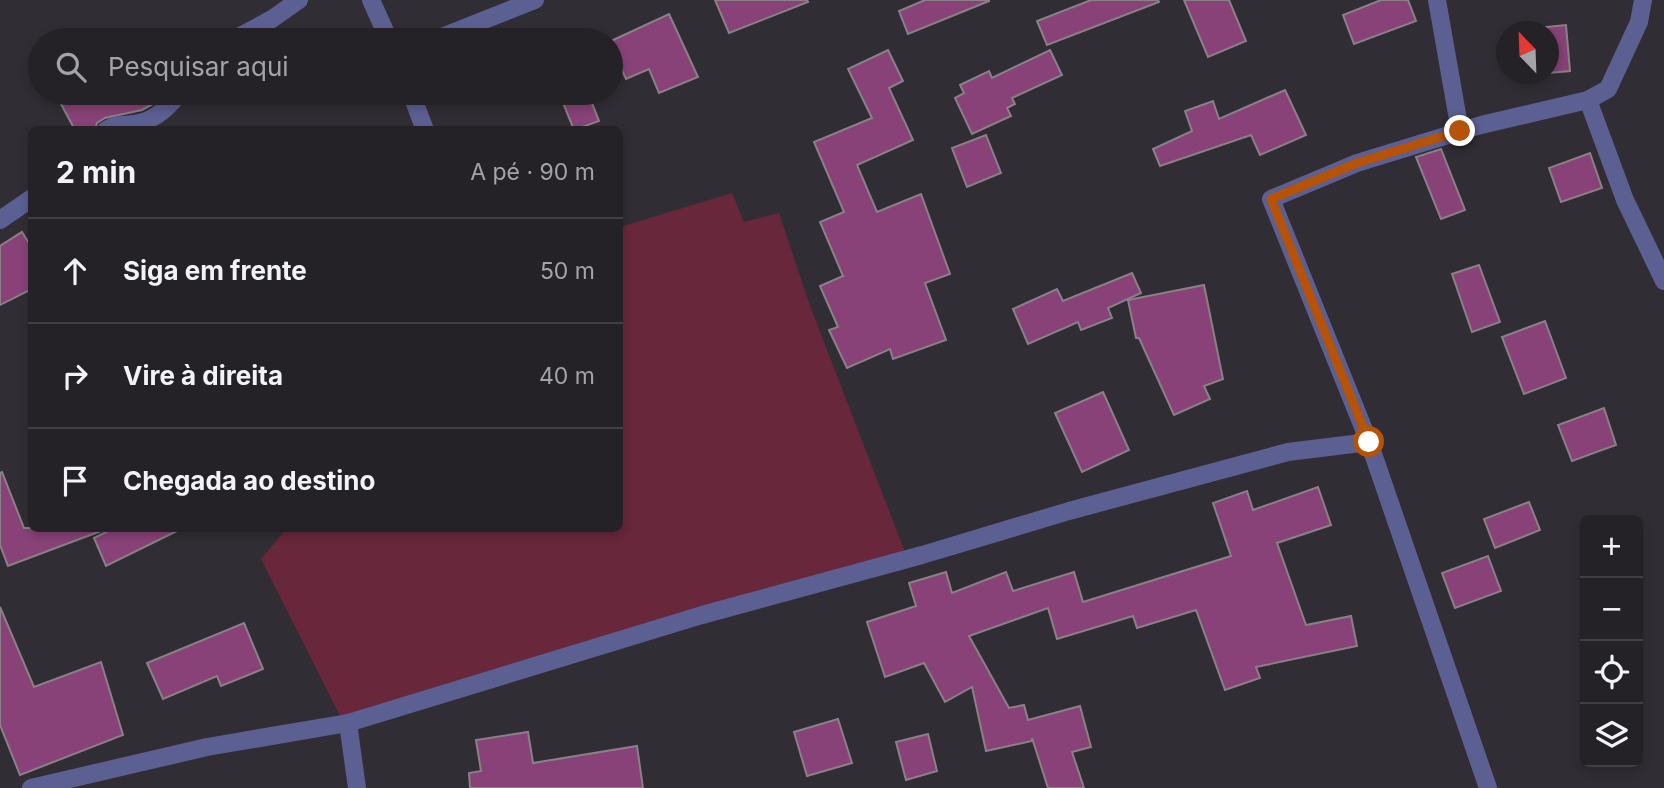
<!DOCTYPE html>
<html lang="pt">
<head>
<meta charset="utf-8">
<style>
  body { margin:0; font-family:Inter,sans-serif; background:#312f33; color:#f1f3f6 }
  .controls { position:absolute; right:21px; bottom:21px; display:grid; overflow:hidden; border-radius:10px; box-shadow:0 4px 10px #0003 }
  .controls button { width:63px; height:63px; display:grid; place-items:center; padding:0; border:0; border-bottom:2px solid #423f44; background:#252227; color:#f1f3f6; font:35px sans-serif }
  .compass { position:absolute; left:1496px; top:21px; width:63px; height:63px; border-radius:50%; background:#252227; box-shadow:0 4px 10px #0003; rotate:337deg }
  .stop { position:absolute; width:21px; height:21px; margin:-16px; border:5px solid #b45309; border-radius:50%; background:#fff }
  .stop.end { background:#b45309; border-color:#fff; box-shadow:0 2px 7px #0008 }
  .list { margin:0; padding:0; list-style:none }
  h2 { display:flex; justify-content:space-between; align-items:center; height:91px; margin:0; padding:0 28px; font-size:30px }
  h2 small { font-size:23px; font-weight:400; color:#a3a4a7 }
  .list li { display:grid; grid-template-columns:46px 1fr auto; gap:21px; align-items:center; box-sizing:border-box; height:105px; padding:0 28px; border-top:2px solid #423f44 }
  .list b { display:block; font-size:26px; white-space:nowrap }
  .list em { font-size:23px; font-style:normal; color:#a3a4a7 }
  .icon { flex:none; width:38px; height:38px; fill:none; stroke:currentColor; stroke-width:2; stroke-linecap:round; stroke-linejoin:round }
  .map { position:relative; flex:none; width:1664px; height:788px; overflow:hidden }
  .search { position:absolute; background:#252227; box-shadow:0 4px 10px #0003; left:28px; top:28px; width:595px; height:77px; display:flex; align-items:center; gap:18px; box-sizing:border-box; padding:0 24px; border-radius:38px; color:#a3a4a7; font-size:26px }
  .panel { position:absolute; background:#252227; box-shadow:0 4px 10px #0003; left:28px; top:126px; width:595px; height:406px; border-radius:10px }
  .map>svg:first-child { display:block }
</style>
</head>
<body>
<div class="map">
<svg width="1664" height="788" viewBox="0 0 1664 788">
  <rect width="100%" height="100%" fill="#312d34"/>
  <path fill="#68273b" d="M732,193l12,29 35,-9 30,90 96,249 -562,170 -82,-163 25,-30 334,-1v-301z"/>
  <g fill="#884278" stroke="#8a8087" stroke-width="2">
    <path d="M715,0h92l1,2 -79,31z"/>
    <path d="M925,0h64v1l-81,33 -9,-23z"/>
    <path d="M1091,0h67l1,2 -112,43 -10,-24z"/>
    <path d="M1184,0h45l17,41 -38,16z"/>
    <path d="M1381,0h27l8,21 -62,23 -11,-29z"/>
    <path d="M669,14l29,63 -39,16 -10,-24 -23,10 -15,-32v-6z"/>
    <path d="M1566,25l4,46 -21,2v-41h-12v-4z"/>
    <path d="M888,50l15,31 -14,7 24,52 -56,25 20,47 44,-18 29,80 -25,9 21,57 -53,19 -3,-10 -43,19 -18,-38 9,-3 -18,-41 23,-10 -23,-54 24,-10 -30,-70 58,-24 -24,-49z"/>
    <path d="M1050,50l12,25 -50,23 3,6 -8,4 4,8 -39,18 -17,-36 9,-5 -4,-8 29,-14 3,7z"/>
    <path d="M1285,90l21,45 -46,20 -9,-20 -91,31 -7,-17 39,-18 -7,-20 28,-10 6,18z"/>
    <path d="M55,93h110l-10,10 -13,7 -37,8 -8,5 -2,7h-20z"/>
    <path d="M559,93h29l11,28 -25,9z"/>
    <path d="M986,135l15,38 -34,14 -15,-39z"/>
    <path d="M1441,149l24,61 -24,9 -25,-62z"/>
    <path d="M1590,153l12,35 -41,14 -12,-34z"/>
    <path d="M22,232l10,16v41l-32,16v-59z"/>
    <path d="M1479,265l21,57 -28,10 -20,-58z"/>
    <path d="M1132,273l9,20 -33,15 4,10 -31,12 -3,-8 -50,22 -15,-35 44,-20 6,12z"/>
    <path d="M1204,285l19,94 -19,7 6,13 -36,16 -35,-77h-3l-8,-38z"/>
    <path d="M1545,321l21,57 -42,16 -22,-57z"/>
    <path d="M1103,392l26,58 -47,22 -27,-59z"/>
    <path d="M1604,408l12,37 -44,16 -14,-36z"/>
    <path d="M2,472l22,56h77v3l-93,35 -8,-21v-72z"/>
    <path d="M1318,487l13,38 -54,18 29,82 45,-9 6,30 -101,21 4,11 -35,12 -29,-80 -59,18 -4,-12 -76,23 -9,-31 -79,28 40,72 15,-3 4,15 52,-14 11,41 -19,5 12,36h-36l-16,-50v3l-46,10 -14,-64 -27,15 -21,-39 -39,14 -18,-55 49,-16 -7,-23 37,-11 6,21 54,-21 7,19 61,-19 9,30 148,-46 -18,-53 34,-12 6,19z"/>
    <path d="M1529,502l11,28 -45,18 -11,-29z"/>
    <path d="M114,528h69l-77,38 -12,-28z"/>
    <path d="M1488,556l13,35 -46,17 -13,-35z"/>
    <path d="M0,607l34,80 67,-25 22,73 -103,40 -20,-50z"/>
    <path d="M244,623l19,46 -42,17 -4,-10 -54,23 -16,-36z"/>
    <path d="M838,719l14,44 -45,13 -13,-44z"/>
    <path d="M528,732l5,31 104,-17 6,42h-173l-1,-15 12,-2 -5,-31z"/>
    <path d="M928,734l9,37 -31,9 -10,-38z"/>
  </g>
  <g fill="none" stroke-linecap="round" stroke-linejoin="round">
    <g stroke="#5c5f92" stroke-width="18">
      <path d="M371,0l18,40"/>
      <path d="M1437,0l23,131"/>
      <path d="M1643,0l-4,22 -31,67 -20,11 37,100 39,81"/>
      <path d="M233,40l39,-21 27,-19"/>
      <path d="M434,40l101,-40"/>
      <path d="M411,93l14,37"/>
      <path d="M106,130c11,-7 22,-4 33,-7 18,-4 30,-17 41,-30"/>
      <path d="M0,220l32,-22"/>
      <path d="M348,723l9,65"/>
      <path d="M31,788l176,-41 141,-24 354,-108 220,-60 147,-44 219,-59 81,-10"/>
      <path d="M1488,788l-119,-346 -98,-243 86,-36 124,-38 107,-25"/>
    </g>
  </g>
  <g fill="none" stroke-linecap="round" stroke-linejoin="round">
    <path stroke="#b45309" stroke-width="9" d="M1369,442l-98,-243 86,-36 103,-32"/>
  </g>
</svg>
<div class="controls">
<button>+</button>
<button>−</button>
<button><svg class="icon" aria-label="locate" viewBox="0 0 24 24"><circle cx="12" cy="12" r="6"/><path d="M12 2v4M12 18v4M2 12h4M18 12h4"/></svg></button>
<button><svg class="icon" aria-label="layers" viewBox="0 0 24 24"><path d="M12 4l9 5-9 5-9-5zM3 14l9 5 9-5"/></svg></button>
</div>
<svg class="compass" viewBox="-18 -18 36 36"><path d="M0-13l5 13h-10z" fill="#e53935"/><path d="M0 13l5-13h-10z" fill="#a3a4a7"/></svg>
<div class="stop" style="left:1369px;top:442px"></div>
<div class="stop end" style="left:1460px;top:131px"></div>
<div class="search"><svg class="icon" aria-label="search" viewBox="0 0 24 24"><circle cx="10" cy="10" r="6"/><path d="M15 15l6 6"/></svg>Pesquisar aqui</div>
<section class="panel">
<h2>2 min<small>A pé · 90 m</small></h2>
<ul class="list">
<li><svg class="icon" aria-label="ahead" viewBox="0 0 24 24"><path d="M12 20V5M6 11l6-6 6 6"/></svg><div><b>Siga em frente</b></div><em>50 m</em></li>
<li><svg class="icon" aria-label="right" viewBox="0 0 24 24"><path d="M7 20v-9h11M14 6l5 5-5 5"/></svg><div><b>Vire à direita</b></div><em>40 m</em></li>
<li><svg class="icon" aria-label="arrive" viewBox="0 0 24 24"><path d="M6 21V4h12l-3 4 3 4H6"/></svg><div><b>Chegada ao destino</b></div></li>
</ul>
</section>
</div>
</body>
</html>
